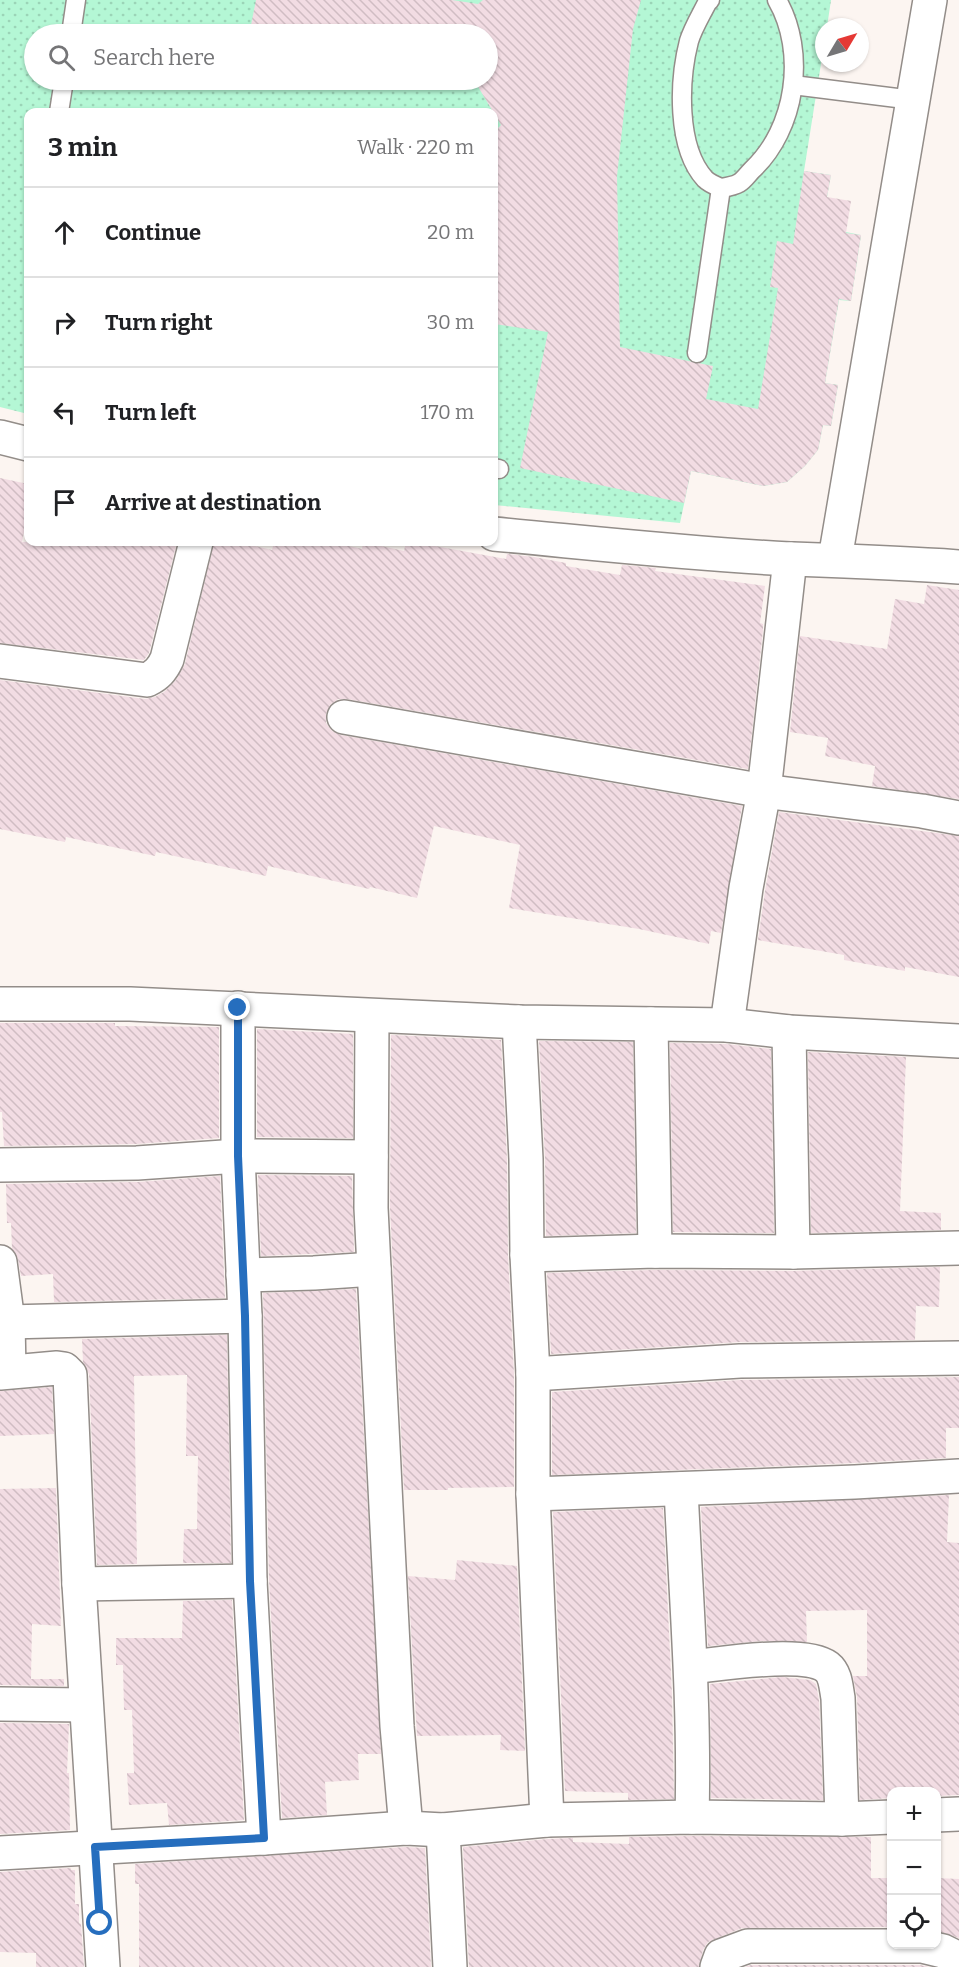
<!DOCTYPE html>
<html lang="en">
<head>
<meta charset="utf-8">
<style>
  body { margin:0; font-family:Bitter,serif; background:#f2f2f2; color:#202124 }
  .controls { position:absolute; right:18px; bottom:18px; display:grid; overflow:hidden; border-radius:12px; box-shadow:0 2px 4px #0004 }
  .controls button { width:54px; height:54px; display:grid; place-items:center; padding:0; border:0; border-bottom:2px solid #e0e0e0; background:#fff; color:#202124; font:30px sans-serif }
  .compass { position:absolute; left:815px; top:18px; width:54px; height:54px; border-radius:50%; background:#fff; box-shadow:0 2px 4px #0004; rotate:52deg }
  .stop { position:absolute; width:18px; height:18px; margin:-14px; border:4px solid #266ebe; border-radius:50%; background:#fff }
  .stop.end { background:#266ebe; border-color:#fff; box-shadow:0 2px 6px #0008 }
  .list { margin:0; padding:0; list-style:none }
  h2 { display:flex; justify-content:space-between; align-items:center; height:78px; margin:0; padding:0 24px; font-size:26px }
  h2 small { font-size:20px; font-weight:400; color:#757577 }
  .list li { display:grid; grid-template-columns:39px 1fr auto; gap:18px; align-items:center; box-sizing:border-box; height:90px; padding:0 24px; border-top:2px solid #e0e0e0 }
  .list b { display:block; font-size:22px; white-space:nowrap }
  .list em { font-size:20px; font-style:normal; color:#757577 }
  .icon { flex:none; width:33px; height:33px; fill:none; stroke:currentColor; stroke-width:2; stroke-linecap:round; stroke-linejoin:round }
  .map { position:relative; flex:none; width:959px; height:1967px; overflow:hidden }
  .search { position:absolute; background:#fff; box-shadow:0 2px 4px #0004; left:24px; top:24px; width:474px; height:66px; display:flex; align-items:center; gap:15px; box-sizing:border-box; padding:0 21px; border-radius:33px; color:#757577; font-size:22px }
  .panel { position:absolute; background:#fff; box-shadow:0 2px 4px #0004; left:24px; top:108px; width:474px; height:438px; border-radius:12px }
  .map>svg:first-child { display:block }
</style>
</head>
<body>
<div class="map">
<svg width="959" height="1967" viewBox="0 0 959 1967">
  <defs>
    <pattern id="grass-dots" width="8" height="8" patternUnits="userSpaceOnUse" patternTransform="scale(1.5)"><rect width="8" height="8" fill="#b4f7d5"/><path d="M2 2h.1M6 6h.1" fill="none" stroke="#9bd4b7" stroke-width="1.8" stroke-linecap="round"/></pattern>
    <pattern id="building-back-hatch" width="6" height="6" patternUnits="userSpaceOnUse" patternTransform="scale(1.5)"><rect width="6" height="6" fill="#f2dce3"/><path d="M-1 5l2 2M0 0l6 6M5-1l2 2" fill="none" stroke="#d0bdc3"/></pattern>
  </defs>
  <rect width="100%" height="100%" fill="#fcf5f1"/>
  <path fill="url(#grass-dots)" fill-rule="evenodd" d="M0,0h831l-4,27h-3v18l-20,126 27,4 -4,22 19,35 15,3 -10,66 -12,-1 -14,83 13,2 -7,41 -8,-1 -5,25 -13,16 -18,16 -24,4 -72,-15 -11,52 -186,-18v-393h-466v302l-28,-7zM34,34h454v46h-454z"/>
  <g fill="url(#building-back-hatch)">
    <path d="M256,0h196l26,4 5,-4h158l-8,29 -16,147 3,171 93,19 -7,33 52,10 20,-121 -8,-1 7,-46 16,3 11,-73 27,4 -4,22 24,4 -5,32 15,2 -10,66 -12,-2 -14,84 13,2 -7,41 -8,-1 -5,25 -13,16 -18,16 -24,4 -72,-15 -7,32 -164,-35 28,-136 -54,-8v-192l7,-7 -27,-45h14v-46h-208l-30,-4z"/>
    <path d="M0,478l28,6v28l-6,30h155l-28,111 -5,7 -144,-17z"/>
    <path d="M214,542h24l34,8 2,-8h58l30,7 1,-7 41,9 2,-9h7l93,17 1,-5 27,3 32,6v3l54,9 2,-10 34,3 -1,3 110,15 -5,37 3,1v6l-15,139 -401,-70h-9l-8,6 -4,9v9l6,8 9,4 401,71 -21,127 -10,-2 -2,13 -70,-15 -130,-21 11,-63 -86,-19 -17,72 -47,-11 -1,2 -101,-23 -2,10 -110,-24 -1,4 -89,-19 -1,5 -65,-13v-149l145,19 10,-2 9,-5 12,-12 9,-16z"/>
    <path d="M927,585l32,5v209l-87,-13 3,-20 -50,-10 3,-18 -38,-6 10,-96 87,13 8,-50 29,5z"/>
    <path d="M779,812l180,24v141l-54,-10v4l-61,-11v-5l-86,-15 7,-49z"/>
    <path d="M0,1023h115v3l104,1v111l-83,6 -132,2 -2,-34h-2z"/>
    <path d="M257,1029l96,5v104l-96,-1z"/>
    <path d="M391,1035l110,5 6,120 1,95 6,119v113l-66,1v2h-44l-14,-282z"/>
    <path d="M539,1041l94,1 3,191 -90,3 -1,-77z"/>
    <path d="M670,1043l56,1 45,5 3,184 -101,-1z"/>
    <path d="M808,1052l98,5 -6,154 41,2v17l-130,3z"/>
    <path d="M258,1175l94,1 2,76 -93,4z"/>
    <path d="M220,1176l5,122 -171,4 -1,-28 -32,2 -3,-17 -6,-10 -1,-26h-4l-1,-39 132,-2z"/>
    <path d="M940,1267l-1,40 -23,-1 -1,34 -175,2 -189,12 -4,-81 108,-3 138,1z"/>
    <path d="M356,1289l25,465h-23l1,26 -34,2 2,33 -45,3 -13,-238 -6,-287z"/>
    <path d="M227,1335l4,228h-48l1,-34h13l1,-73h-12l1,-81 -53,1 3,188 -40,1 -8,-191 -6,-12 -1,-23z"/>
    <path d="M959,1377v51h-13v30l-92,5 -302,12v-83l189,-12z"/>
    <path d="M52,1387l2,47 -54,2v-45z"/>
    <path d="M56,1488l5,138 -29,-2 -1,55h33v7l-64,-1v-196z"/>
    <path d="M949,1495l-2,47 12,1v252l-23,1v-5h-45v7l-31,2 -3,-103 -4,-21h14v-66l-61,1 1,31 -46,-1 -53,5 -7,-139z"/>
    <path d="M663,1508l9,186 2,105 -46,1v-7l-63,-2 -12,-279z"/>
    <path d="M457,1560l60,6 8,185 -25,-1 1,-15 -84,1 -9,-160 47,4z"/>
    <path d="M232,1600l12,220 -75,5 -2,-22 -38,2 -2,-32h7l-2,-63h-8l-1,-45h-7v-27h66l1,-37z"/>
    <path d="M782,1677l28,3 6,4 3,16 4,100 -112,-2 -1,-114z"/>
    <path d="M0,1723l69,1 -2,49h2l1,57 -70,4z"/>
    <path d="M692,1836l179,1v41h20v49l-149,1 -34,14 -5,8 -4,17h-230l-6,-120 85,-8 25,-1v4l56,2v-7z"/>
    <path d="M406,1847l19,1 6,119h-292v-83h-4v-20z"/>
    <path d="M71,1868v2h4v34h4v19l2,1 3,43h-48v-14l-36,-1v-80z"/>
    <path d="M936,1878l23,1v59l-23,-8z"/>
    <path d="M751,1965h169l9,2h-184z"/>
  </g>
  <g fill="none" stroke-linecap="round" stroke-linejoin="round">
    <g stroke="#938d89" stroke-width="21">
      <g id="service">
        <path d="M710,0l-3,3c-6,12 -14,25 -18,38 -10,39 -13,106 16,138 4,4 11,7 16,9 6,-1 13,-2 18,-5 5,-3 9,-9 13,-13 44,-41 55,-118 25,-170"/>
        <path d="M71,34l5,-34"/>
        <path d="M793,85l120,15"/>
        <path d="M59,112l5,-32"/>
        <path d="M697,353l24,-165"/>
        <path d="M494,468l5,1"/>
      </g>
    </g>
    <g stroke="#938d89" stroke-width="36">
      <g id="minor">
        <path d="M0,437l28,7"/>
        <path d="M494,534c98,9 197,20 296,25 56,2 113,4 169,8"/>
        <path d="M835,559l95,-559"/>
        <path d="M0,661l147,19c10,-5 15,-10 20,-21l29,-117"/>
        <path d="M344,717l420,74 158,20 37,7"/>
        <path d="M0,1004h130l389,18 208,3 62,7 170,9"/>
        <path d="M238,1008v148l7,160 5,265 14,257"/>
        <path d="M372,1016l-1,192 26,518 9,102"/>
        <path d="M519,1022l7,137 1,96 6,119v120l14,326"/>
        <path d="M651,1024l4,227"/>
        <path d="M727,1025l19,-137 18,-97 26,-232"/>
        <path d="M789,1032l4,220"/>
        <path d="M0,1165l137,-2 101,-7 133,1"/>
        <path d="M527,1255l128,-4 138,1 166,-4"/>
        <path d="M0,1262l8,60 1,49"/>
        <path d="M243,1275l71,-2 60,-4"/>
        <path d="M8,1322l237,-6"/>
        <path d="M0,1373l57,-5 7,1 6,6 9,209 24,383"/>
        <path d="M533,1374l207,-13 219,-3"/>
        <path d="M681,1489c5,109 14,218 11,328"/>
        <path d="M533,1494l322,-12 104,-6"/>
        <path d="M79,1584l171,-3"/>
        <path d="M691,1667c30,-3 113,-17 136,0 9,7 9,21 11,31l4,121"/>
        <path d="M0,1704l86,1"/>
        <path d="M936,1815l23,-1"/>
        <path d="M443,1830l7,137"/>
        <path d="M0,1853l264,-15 142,-10 37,2 104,-10 145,-3 150,2 50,-2"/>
        <path d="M717,1967l4,-11 27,-10h174l21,5 16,8"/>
      </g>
    </g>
    <use href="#service" stroke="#fff" stroke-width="18"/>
    <use href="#minor" stroke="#fff" stroke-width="33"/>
  </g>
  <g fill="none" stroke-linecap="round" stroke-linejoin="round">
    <path stroke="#266ebe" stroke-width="8" d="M100,1923l-5,-76 169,-9 -14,-257 -5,-265 -7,-160v-148"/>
  </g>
</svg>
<div class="controls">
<button>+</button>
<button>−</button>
<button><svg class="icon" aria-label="locate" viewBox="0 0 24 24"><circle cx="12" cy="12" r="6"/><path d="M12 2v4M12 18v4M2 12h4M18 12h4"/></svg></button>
</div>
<svg class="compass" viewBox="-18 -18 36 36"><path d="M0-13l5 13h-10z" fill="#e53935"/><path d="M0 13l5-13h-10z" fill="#757577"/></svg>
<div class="stop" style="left:100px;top:1923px"></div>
<div class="stop end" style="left:238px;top:1008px"></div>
<div class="search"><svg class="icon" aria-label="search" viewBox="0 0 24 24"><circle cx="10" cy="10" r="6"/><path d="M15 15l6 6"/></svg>Search here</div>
<section class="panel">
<h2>3 min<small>Walk · 220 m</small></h2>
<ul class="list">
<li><svg class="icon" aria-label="ahead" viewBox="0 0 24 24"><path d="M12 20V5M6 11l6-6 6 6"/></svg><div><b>Continue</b></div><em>20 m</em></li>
<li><svg class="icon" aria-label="right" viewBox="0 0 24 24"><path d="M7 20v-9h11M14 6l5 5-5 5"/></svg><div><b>Turn right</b></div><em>30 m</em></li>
<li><svg class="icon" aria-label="left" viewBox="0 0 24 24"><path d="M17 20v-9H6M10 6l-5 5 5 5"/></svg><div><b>Turn left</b></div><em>170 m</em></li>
<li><svg class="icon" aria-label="arrive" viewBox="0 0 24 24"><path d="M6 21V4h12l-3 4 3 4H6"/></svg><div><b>Arrive at destination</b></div></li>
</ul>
</section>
</div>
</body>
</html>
